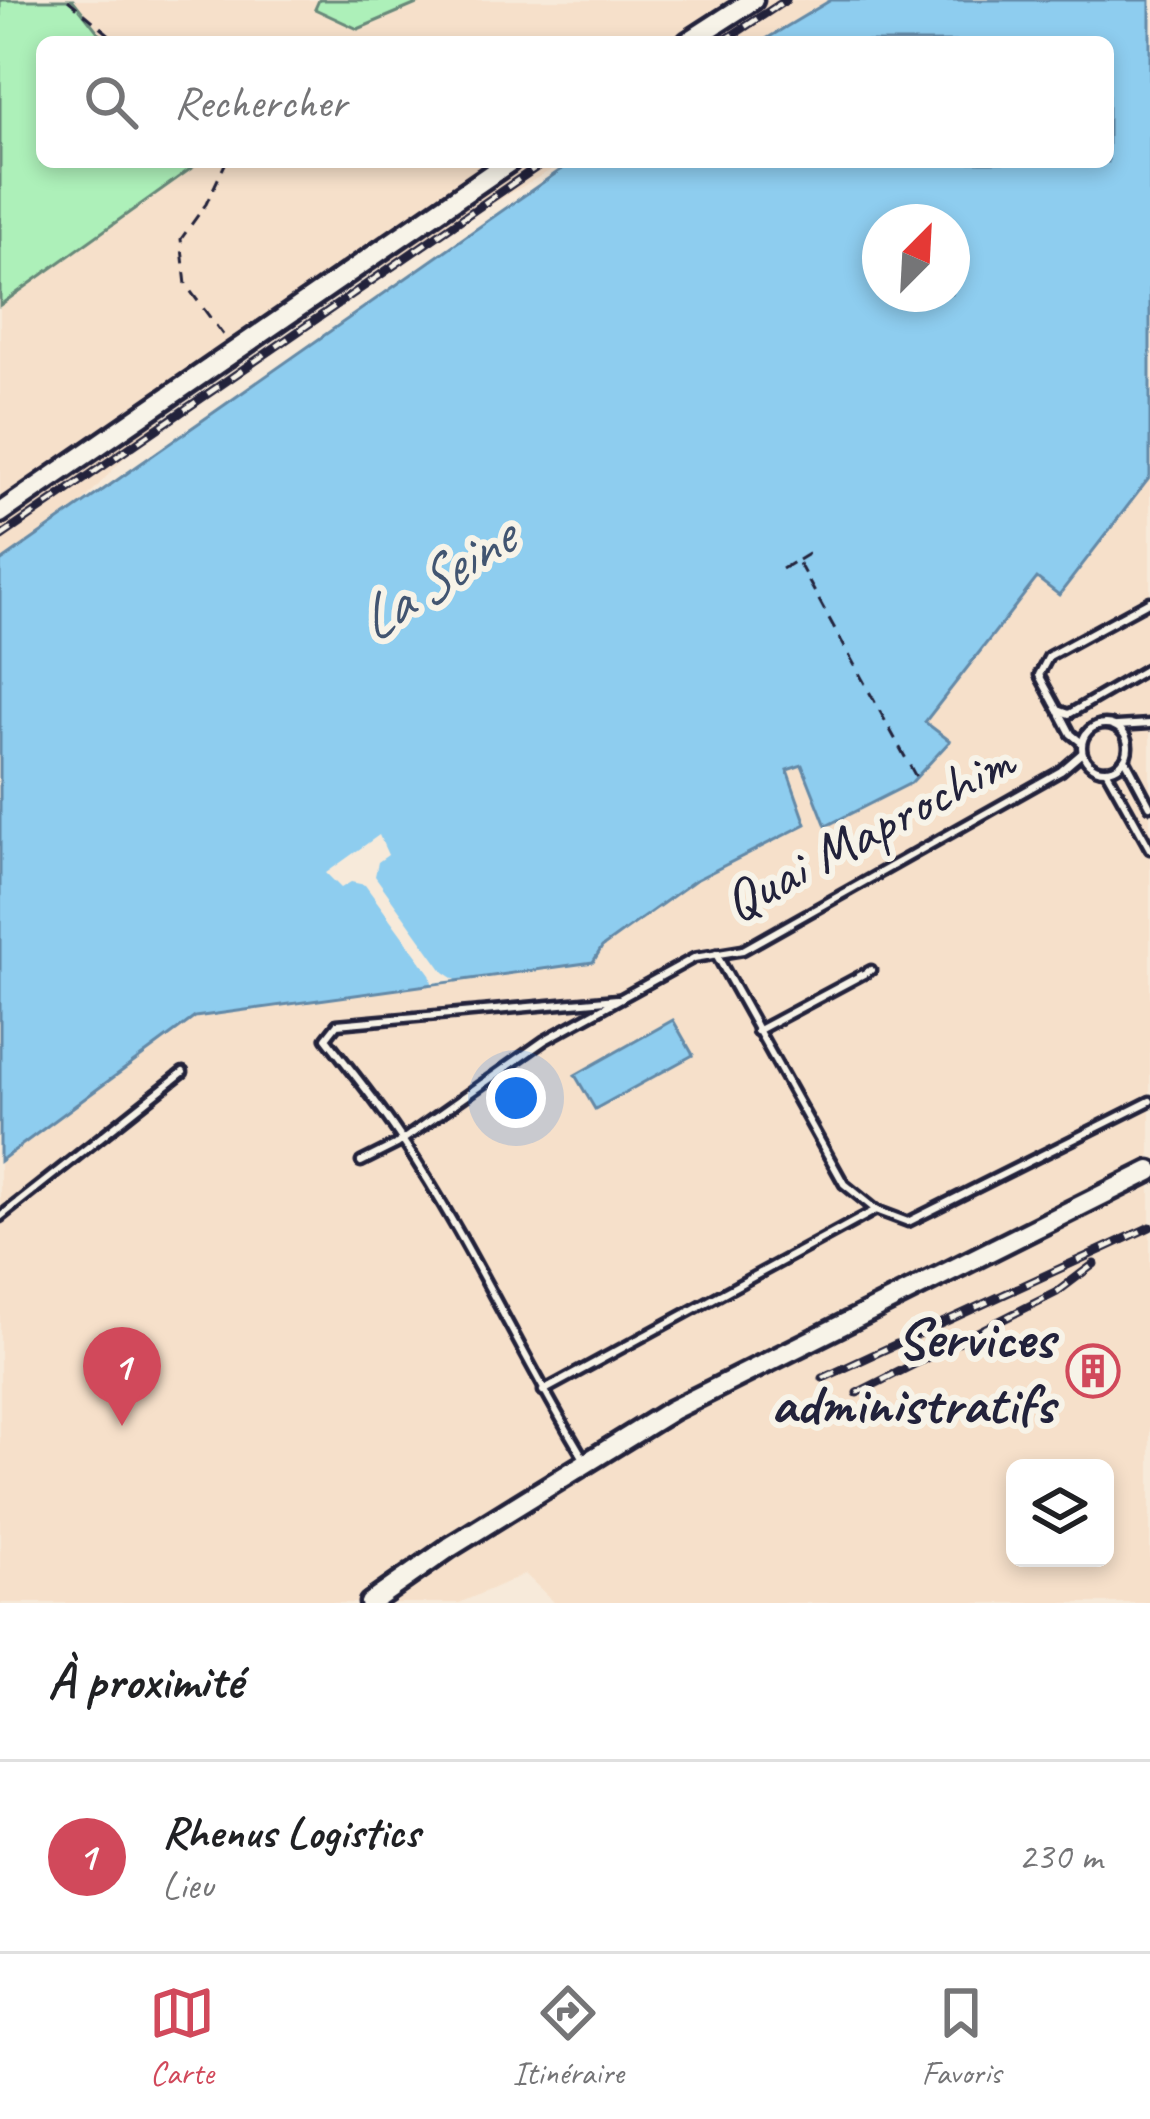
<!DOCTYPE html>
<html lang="fr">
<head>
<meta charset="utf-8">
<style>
  body { margin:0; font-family:Caveat,sans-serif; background:#f2f2f2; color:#202124 }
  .controls { position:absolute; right:36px; bottom:36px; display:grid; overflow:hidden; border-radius:18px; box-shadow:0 6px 18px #0003 }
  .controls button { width:108px; height:108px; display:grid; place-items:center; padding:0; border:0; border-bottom:3px solid #e0e0e0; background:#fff; color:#202124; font:60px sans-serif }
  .compass { position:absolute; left:862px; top:204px; width:108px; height:108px; border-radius:50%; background:#fff; box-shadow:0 6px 18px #0003; rotate:24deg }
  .you { position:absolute; left:516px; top:1098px; width:42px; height:42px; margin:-30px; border:9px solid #fff; border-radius:50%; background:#1a73e8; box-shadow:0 0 0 18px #1a73e833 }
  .badge { display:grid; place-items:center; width:78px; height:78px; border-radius:50%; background:#d1495b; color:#fff; font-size:39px; font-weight:700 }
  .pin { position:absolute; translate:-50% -99px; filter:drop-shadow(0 3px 6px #0008) }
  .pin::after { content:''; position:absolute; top:63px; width:42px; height:36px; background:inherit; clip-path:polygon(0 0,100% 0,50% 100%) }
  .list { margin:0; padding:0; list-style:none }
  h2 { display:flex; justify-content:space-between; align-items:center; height:156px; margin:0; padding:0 48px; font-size:51px }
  h2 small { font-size:39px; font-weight:400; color:#757577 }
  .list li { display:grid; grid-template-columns:78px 1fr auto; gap:36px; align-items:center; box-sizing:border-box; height:192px; padding:0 48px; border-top:3px solid #e0e0e0 }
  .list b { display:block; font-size:45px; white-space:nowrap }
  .list p { margin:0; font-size:39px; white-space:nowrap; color:#757577 }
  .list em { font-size:39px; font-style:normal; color:#757577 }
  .icon { flex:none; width:66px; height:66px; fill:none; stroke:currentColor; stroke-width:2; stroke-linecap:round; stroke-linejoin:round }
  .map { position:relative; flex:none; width:1150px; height:1603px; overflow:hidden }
  .search { position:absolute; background:#fff; box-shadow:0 6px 18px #0003; left:36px; right:36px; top:36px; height:132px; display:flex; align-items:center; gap:30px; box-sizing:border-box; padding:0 42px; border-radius:18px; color:#757577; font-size:45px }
  .sheet { height:348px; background:#fff }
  nav { display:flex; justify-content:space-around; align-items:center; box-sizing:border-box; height:168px; border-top:3px solid #e0e0e0; background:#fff; font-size:33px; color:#757577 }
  nav a { display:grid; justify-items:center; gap:6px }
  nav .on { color:#d1495b }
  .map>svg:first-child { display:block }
</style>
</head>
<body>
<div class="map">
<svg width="1150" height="1603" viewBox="0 0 1150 1603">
  <rect width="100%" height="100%" fill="#f7eada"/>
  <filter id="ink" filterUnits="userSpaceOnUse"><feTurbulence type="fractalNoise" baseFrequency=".00833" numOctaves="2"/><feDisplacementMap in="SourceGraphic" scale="24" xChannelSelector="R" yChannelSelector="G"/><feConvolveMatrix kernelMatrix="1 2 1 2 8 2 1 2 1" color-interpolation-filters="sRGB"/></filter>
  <g filter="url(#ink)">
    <g fill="#f6e0ca" fill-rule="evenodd">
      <path d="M73,0h246l-3,8 42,20 68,-28h428l-80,42h-668z"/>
      <path d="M200,162h365l-355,204 -147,157 -63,41v-259z"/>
      <path d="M1150,477v1126h-595l-30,-29 -66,29h-459v-442l195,-144 398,-55 9,-15 92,-66 112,-57 -20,-54 138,-48 113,-144 23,16zM1015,1468h90v90h-90z"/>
    </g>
    <g fill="#adf0b9" stroke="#68897a" stroke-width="3">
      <path d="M0,0h73l33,42h-64v120h158l-200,143z"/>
      <path d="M319,0h107l-68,29 -43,-20z"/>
    </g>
    <g fill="#8ecdef" stroke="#6389a7" stroke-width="3" fill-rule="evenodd">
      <path d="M831,0h319v477l-91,118 -22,-17 -112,144 25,19 -39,42 -85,43 -24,-61 -15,5 19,54 -112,57 -92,66 -9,15 -398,55 -195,144v-599l572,-400h536v-120h-347zM880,222h72v72h-72z"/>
      <path d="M673,1020l20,35 -98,54 -20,-34z"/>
    </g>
    <path fill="#f7eada" d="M379,835l9,20 -10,7 -3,14 69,96 12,8 -24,3 -2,-9 -65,-89 -14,-3 -10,6 -15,-15z"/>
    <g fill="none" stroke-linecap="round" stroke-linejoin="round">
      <g stroke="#22223b" stroke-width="15">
        <g id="lane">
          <path d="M1150,601l-101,55 -10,19 19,35 11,4 81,-47"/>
          <path d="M1060,713l11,21 11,9"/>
          <circle cx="1105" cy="747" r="23"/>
          <path d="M1117,726l33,-2"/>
          <path d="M1125,759l25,47"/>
          <path d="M1106,770l44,79"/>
          <path d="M716,954l128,230 32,26 32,12 242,-121"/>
          <path d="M757,1031l114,-61"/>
          <path d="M361,1162l36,-18 148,-104 149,-82 49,-8 318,-179 21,-18"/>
          <path d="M0,1217l183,-145"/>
          <path d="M543,1391l333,-181"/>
          <path d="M586,1462c-64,-105 -115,-219 -183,-321 -23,-36 -51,-69 -77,-103l11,-14 280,-25"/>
        </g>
      </g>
      <g stroke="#22223b" stroke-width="27">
        <g id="secondary">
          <path d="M688,42l65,-42"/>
          <path d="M0,513l509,-351"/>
          <path d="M370,1603l80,-56 222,-137 478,-239"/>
        </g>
      </g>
      <g stroke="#22223b" stroke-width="3" stroke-dasharray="12 9" stroke-linecap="butt">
        <path d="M68,0l50,42"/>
        <path d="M223,335l-37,-50 -5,-46 25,-35 20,-42"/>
        <path d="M798,560l15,-9"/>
        <path d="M782,569l15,-9 119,217"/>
      </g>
      <use href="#lane" stroke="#f7f3e8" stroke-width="6"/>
      <use href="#secondary" stroke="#f7f3e8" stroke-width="18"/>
      <g stroke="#22223b" stroke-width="9">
        <g id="rail">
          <path d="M722,42l64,-42"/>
          <path d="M0,537l544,-375"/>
          <path d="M823,1378l327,-151"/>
          <path d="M857,1393l200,-101 37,-28"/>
        </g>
      </g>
      <use href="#rail" stroke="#f7f3e8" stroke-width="4.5" stroke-dasharray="14" stroke-linecap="butt"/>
    </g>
  </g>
  <defs>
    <g id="building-ring" transform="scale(2.7)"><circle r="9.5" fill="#f7f3e8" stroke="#d1495b" stroke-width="1.5"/><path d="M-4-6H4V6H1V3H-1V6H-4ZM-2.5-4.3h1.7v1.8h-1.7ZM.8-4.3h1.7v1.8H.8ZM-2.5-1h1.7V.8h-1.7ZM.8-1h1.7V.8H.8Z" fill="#d1495b"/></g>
  </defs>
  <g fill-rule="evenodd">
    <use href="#building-ring" x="1093" y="1371"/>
  </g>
  <g text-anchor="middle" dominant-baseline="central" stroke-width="12" stroke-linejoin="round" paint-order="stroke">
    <g font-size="57" fill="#22223b" stroke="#f7f3e8">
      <text transform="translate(868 831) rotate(-28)">Quai Maprochim</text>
    </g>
    <g font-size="57" font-weight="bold" fill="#22223b" stroke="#f7f3e8" text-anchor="end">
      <text x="1054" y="1338">Services<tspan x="1054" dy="66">administratifs</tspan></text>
    </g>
    <g font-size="60" font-style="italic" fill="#425571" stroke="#f7f3e8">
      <text transform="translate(435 579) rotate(-33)">La Seine</text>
    </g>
  </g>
</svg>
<div class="controls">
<button><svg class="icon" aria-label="layers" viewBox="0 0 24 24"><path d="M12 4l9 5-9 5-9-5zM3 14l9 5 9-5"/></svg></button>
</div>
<svg class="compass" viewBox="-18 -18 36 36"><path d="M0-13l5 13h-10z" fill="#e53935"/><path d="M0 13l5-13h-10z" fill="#757577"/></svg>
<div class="you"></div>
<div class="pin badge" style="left:122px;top:1426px">1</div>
<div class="search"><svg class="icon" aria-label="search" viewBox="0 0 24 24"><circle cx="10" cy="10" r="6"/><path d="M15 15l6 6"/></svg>Rechercher</div>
</div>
<section class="sheet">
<h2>À proximité<small></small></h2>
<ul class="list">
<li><span class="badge">1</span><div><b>Rhenus Logistics</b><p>Lieu</p></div><em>230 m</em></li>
</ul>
</section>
<nav>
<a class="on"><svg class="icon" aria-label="map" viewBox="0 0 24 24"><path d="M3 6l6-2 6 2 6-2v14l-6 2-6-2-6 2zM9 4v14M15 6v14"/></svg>Carte</a>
<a><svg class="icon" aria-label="directions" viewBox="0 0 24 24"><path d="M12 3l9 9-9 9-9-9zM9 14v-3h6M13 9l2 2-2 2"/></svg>Itinéraire</a>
<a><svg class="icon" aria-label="saved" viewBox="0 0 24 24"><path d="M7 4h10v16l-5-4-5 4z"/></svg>Favoris</a>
</nav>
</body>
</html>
